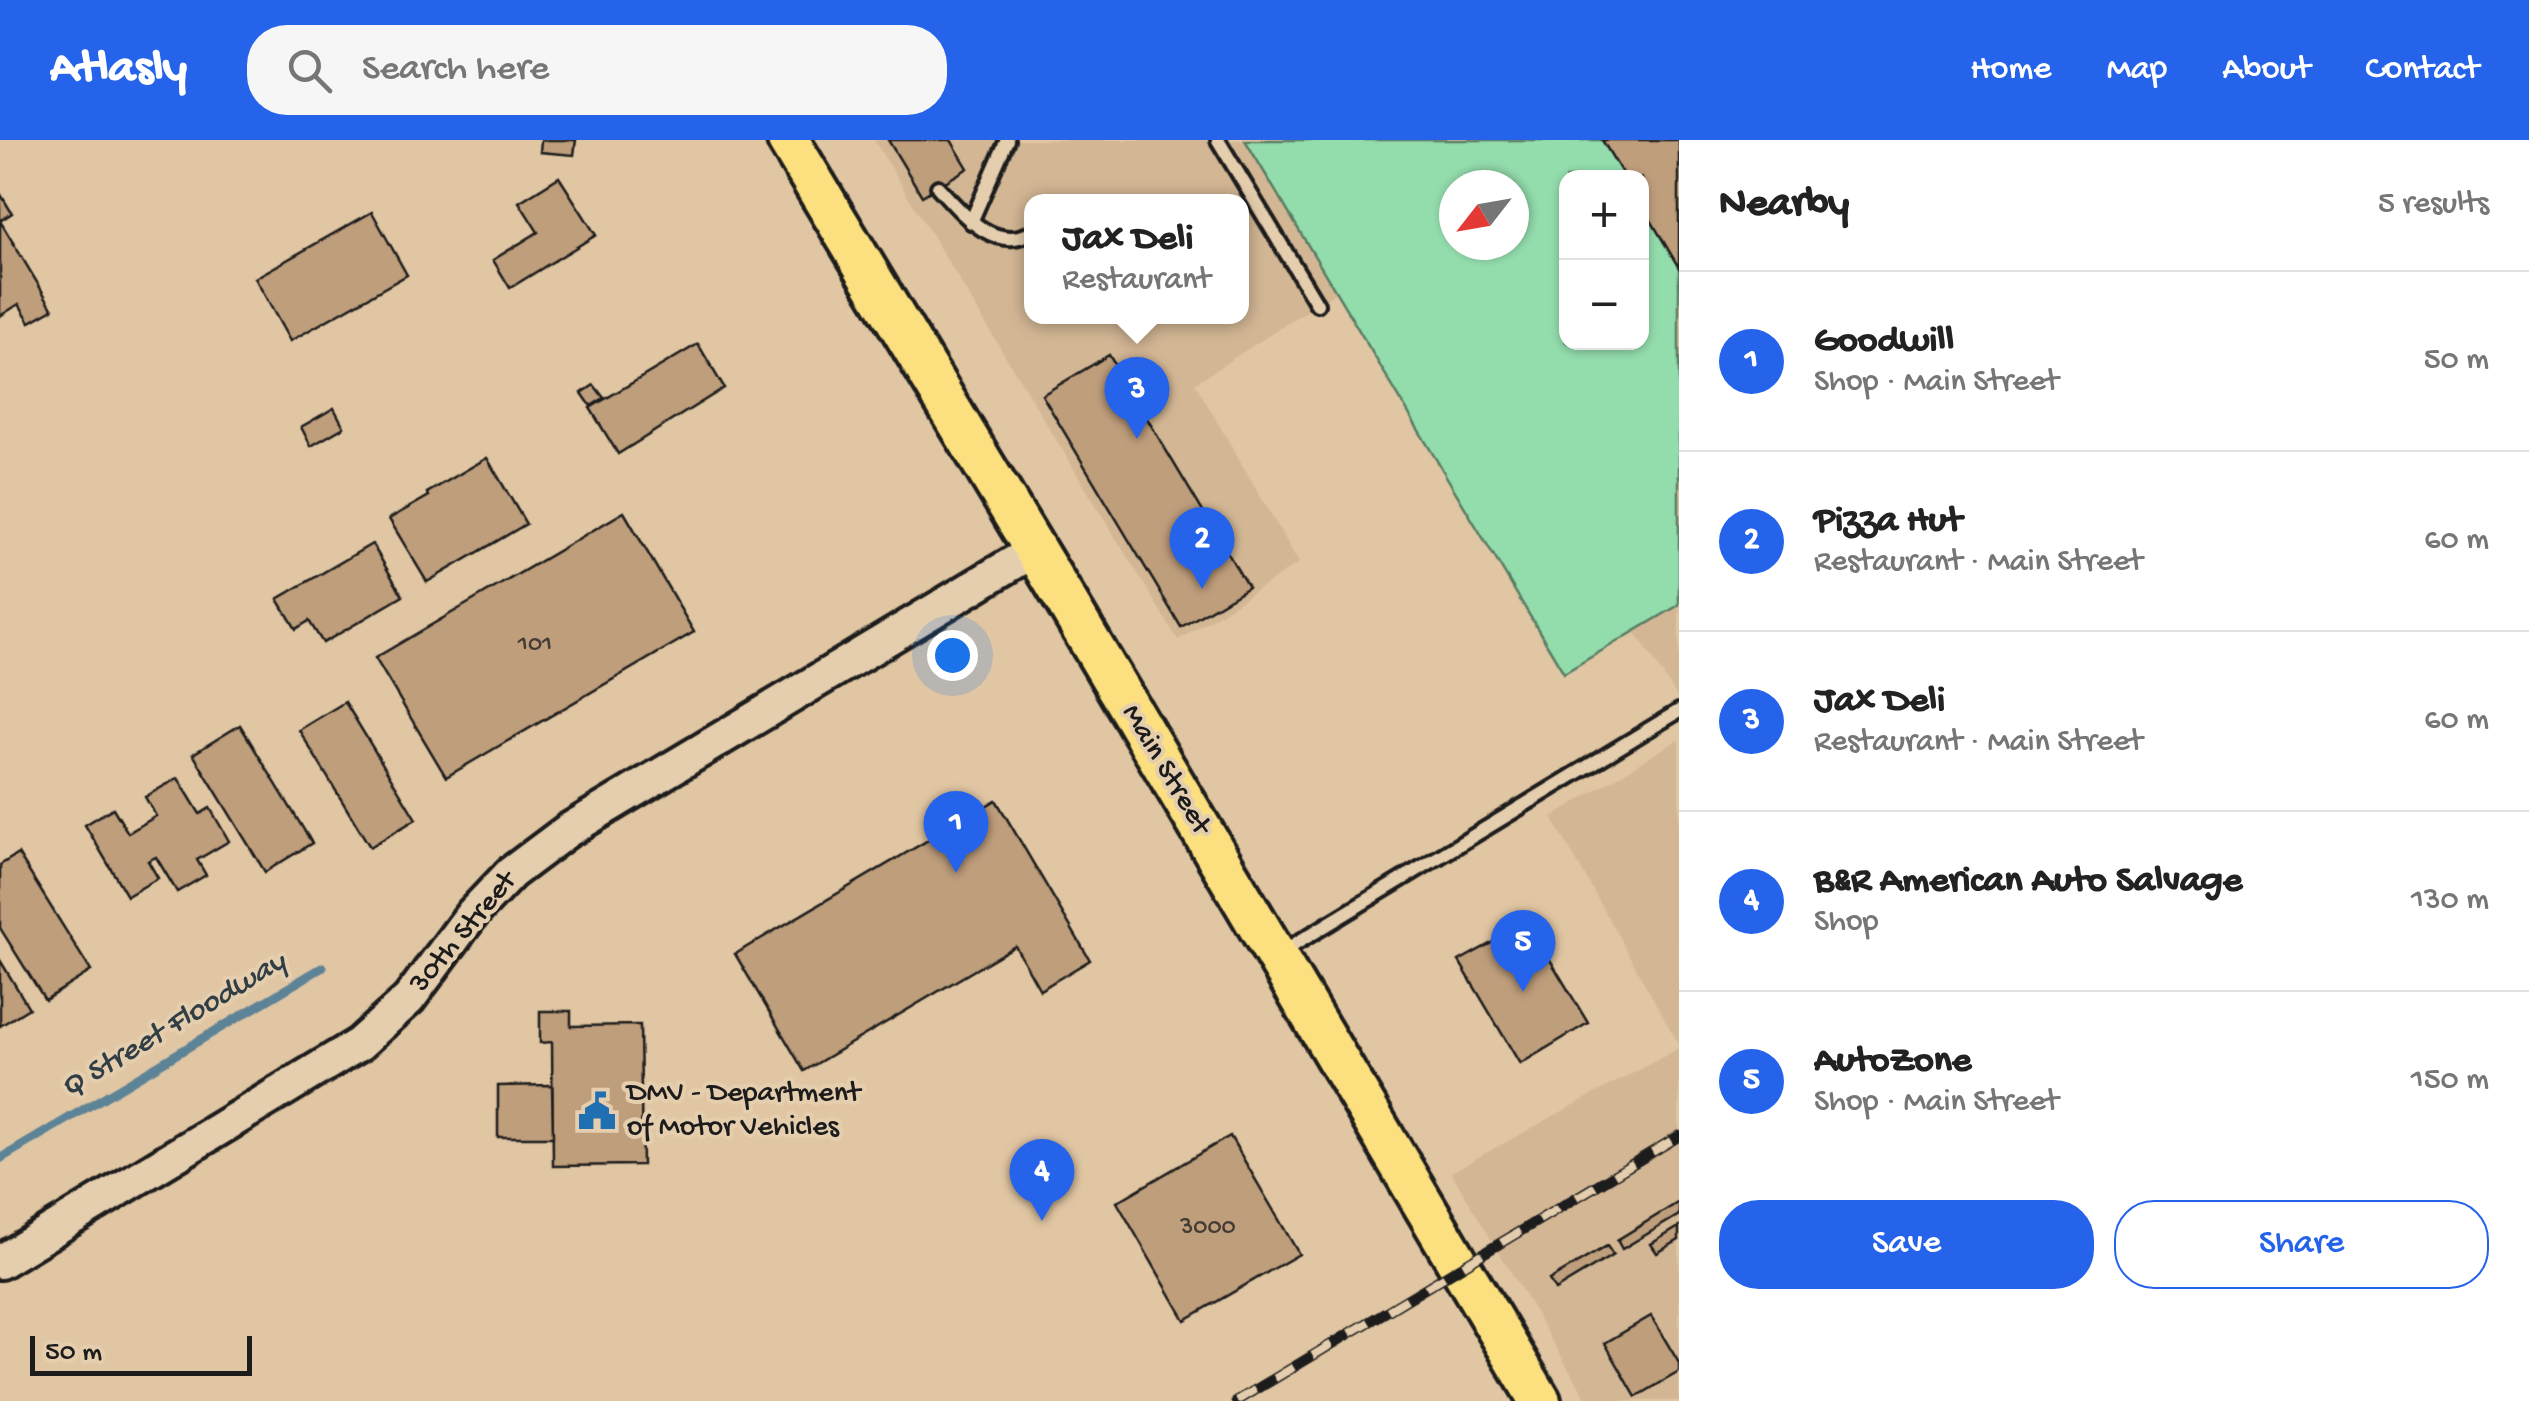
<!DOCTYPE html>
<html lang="en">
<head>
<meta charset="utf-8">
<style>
  body { margin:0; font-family:"Gochi Hand",sans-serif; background:#f6f6f6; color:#222 }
  .controls { position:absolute; right:30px; top:30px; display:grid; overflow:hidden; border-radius:20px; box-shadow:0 2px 8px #0004 }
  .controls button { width:90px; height:90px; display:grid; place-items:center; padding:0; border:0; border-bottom:2px solid #e0e0e0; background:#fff; color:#222; font:50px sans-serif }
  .compass { position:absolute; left:1439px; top:30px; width:90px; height:90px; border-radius:50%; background:#fff; box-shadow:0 2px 8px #0004; rotate:239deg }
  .scale { position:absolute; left:30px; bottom:25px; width:222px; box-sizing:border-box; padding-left:10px; border:5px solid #1c1c1c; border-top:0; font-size:28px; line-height:35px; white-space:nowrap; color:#1c1c1c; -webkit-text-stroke:8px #e5ceae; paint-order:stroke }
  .you { position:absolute; left:952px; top:515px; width:35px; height:35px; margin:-25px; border:8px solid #fff; border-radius:50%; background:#1a73e8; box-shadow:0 0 0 15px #1a73e833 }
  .badge { display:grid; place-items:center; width:65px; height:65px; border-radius:50%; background:#2563eb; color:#fff; font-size:32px; font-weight:700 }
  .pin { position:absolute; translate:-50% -82px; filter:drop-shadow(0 2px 5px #0008) }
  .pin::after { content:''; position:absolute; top:52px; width:35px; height:30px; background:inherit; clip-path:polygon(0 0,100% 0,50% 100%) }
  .popup { position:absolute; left:1024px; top:54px; width:225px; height:130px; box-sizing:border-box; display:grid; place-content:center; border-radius:20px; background:#fff; filter:drop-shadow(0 2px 8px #0005); font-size:32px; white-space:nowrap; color:#767676 }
  .popup b { font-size:38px; color:#222 }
  .popup::after { content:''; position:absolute; left:50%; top:100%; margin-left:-20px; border:20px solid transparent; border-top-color:#fff }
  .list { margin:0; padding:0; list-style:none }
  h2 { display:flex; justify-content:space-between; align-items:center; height:130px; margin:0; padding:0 40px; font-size:42px }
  h2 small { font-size:32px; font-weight:400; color:#767676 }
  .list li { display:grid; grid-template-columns:65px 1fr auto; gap:30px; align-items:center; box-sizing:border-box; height:180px; padding:0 40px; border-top:2px solid #e0e0e0 }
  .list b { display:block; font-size:38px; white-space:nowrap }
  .list p { margin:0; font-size:32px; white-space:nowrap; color:#767676 }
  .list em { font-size:32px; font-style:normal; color:#767676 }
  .actions { display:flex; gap:20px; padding:30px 40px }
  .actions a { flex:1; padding:22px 0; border:2px solid #2563eb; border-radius:40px; text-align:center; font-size:35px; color:#2563eb }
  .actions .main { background:#2563eb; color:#fff }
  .icon { flex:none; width:55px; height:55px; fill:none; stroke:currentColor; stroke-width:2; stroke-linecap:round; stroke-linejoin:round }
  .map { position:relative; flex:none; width:1679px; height:1261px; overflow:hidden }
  header { display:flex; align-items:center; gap:60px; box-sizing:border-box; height:140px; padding:0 50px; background:#2563eb; color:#fff }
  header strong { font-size:48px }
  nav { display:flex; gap:55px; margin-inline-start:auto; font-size:35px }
  .search { width:700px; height:90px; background:#f6f6f6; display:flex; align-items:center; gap:25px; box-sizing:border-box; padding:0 35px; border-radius:40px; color:#767676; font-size:38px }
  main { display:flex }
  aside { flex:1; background:#fff }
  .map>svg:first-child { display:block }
</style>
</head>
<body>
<header>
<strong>Atlasly</strong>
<div class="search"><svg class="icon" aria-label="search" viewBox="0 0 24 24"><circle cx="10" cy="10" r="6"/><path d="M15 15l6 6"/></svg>Search here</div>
<nav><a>Home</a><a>Map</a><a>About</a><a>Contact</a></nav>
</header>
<main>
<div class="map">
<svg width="1679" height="1261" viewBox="0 0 1679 1261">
  <rect width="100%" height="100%" fill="#e1c6a3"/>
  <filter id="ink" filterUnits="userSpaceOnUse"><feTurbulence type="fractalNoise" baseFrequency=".01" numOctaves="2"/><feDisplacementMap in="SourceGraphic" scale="20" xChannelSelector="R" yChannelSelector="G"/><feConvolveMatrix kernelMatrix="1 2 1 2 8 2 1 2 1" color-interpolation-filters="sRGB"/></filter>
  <g filter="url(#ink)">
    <g fill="#d3b795" fill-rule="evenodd">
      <path d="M874,0h371l91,152 -141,91 104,180 -121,77zM1032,61h210v115h-210z"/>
      <path d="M1679,466v94l-44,-69z"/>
      <path d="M1679,599v306l-127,-228z"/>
      <path d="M1679,908v353h-91l-137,-229z"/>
    </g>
    <path fill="#93dcac" stroke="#587c64" stroke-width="2.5" fill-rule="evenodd" d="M1245,0h434v465l-115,68zM1566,38h76v164h-76zM1454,45h60v60h-60z"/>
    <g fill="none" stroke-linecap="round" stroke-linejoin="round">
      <path stroke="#5d8397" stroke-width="9" d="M0,1019l323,-192"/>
    </g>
    <g fill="#bf9e7b" stroke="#1c1c1c" stroke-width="2.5">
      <path d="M541,0h35l-2,15 -34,-3z"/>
      <path d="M888,0h63l17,28 -46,28z"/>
      <path d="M1602,0h77v128l-37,-63v-27h-17z"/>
      <path d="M559,37l37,58 -86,53 -17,-28 45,-28 -19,-30z"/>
      <path d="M0,53l12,20 -12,8 53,88 -23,13 -11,-18 -19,12z"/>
      <path d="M372,72l35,63 -117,66 -35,-63z"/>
      <path d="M698,204l26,44 -106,66 -28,-46z"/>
      <path d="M1109,215l139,232 -67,40 -139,-232z"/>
      <path d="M594,245l10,13 -13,8 -9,-13z"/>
      <path d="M334,268l10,19 -33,19 -10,-19z"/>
      <path d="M487,318l39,66 -99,58 -38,-63 40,-23 -2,-3z"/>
      <path d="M624,372l70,120 -248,145 -71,-119z"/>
      <path d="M372,404l31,52 -80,47 -14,-22 -13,8 -18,-30z"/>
      <path d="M345,562l71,117 -46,28 -71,-117z"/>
      <path d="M240,585l72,118 -47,29 -72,-118z"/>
      <path d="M178,638l22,36 10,-6 19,33 -32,19 9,15 -29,17 -21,-35 -8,4 10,17 -31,18 -42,-71 28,-17 15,25 28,-17 -11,-19z"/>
      <path d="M996,660l94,160 -50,30 -25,-44 -211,125 -69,-117z"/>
      <path d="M18,714l73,117 -46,29 -45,-72v-63z"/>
      <path d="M1528,783l60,100 -68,41 -61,-103z"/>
      <path d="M0,820l29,48 -29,18z"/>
      <path d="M540,871h31v15l69,-1 2,140 -89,1 -1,-124 -12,1z"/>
      <path d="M552,945l1,52h-55v-51z"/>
      <path d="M1230,996l69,118 -114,66 -68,-118z"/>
      <path d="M1679,1062v13l-57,34 -5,-9z"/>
      <path d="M1679,1087v13l-22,13 -6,-9z"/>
      <path d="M1607,1106l6,9 -58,35 -6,-10z"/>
      <path d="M1651,1176l28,47v9l-43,25 -31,-54z"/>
    </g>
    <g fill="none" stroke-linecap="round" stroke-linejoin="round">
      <g stroke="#1c1c1c" stroke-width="20">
        <g id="service">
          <path d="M1218,0l99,164"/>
          <path d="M938,47c23,25 56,67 94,45"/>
          <path d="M971,82l36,-82"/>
          <path d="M1282,812l397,-241"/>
        </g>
      </g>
      <g stroke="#1c1c1c" stroke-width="40">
        <path id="tertiary" d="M0,1122l359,-218 50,-45 63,-85 39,-41 56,-42 468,-281"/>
      </g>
      <g stroke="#1c1c1c" stroke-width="48">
        <path id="primary" d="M788,0l279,463 473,798"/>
      </g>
      <use href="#service" stroke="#e5ceae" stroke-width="12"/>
      <use href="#tertiary" stroke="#e5ceae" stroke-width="32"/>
      <use href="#primary" stroke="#fce080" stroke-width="40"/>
      <g stroke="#1c1c1c" stroke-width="11">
        <path id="rail" d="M1237,1261l442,-265"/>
      </g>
      <use href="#rail" stroke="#e5ceae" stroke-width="8" stroke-dasharray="22" stroke-linecap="butt"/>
    </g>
  </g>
  <defs>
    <g id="civic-bare" transform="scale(3)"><path d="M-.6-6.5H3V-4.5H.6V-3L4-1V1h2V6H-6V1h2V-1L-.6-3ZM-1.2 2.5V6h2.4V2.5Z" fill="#1f6fb2" stroke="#e5ceae" stroke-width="2.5" paint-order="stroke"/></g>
  </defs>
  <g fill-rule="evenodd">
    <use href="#civic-bare" x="597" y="971"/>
  </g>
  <g text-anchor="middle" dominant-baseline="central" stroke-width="8" stroke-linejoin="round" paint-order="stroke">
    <g font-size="25" fill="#453c34">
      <text x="535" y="505">101</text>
      <text x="1208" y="1088">3000</text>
    </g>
    <g font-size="30" fill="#1c1c1c" stroke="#e5ceae">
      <text transform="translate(1165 630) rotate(59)">Main Street</text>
      <text transform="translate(464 793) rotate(-50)">30th Street</text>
    </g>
    <g font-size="30" fill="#1c1c1c" stroke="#e5ceae" text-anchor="start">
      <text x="627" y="954">DMV - Department<tspan x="627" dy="34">of Motor Vehicles</tspan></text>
    </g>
    <g font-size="32" font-style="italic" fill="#323e45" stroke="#e5ceae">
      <text transform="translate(174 886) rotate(-31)">Q Street Floodway</text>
    </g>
  </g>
</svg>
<div class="controls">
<button>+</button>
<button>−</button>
</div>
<svg class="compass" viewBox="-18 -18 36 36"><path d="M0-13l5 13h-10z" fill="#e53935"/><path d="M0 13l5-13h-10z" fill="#767676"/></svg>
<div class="scale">50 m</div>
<div class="you"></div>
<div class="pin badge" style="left:956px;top:733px">1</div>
<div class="pin badge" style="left:1202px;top:449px">2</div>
<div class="pin badge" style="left:1137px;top:299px">3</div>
<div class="popup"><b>Jax Deli</b>Restaurant</div>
<div class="pin badge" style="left:1042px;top:1081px">4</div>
<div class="pin badge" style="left:1523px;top:852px">5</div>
</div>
<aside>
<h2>Nearby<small>5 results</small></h2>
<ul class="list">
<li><span class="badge">1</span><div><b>Goodwill</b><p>Shop · Main Street</p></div><em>50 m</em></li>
<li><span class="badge">2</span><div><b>Pizza Hut</b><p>Restaurant · Main Street</p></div><em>60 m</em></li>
<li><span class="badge">3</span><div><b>Jax Deli</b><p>Restaurant · Main Street</p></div><em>60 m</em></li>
<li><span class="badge">4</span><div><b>B&amp;R American Auto Salvage</b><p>Shop</p></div><em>130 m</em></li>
<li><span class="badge">5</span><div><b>AutoZone</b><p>Shop · Main Street</p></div><em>150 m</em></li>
</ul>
<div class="actions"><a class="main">Save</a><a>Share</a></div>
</aside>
</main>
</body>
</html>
